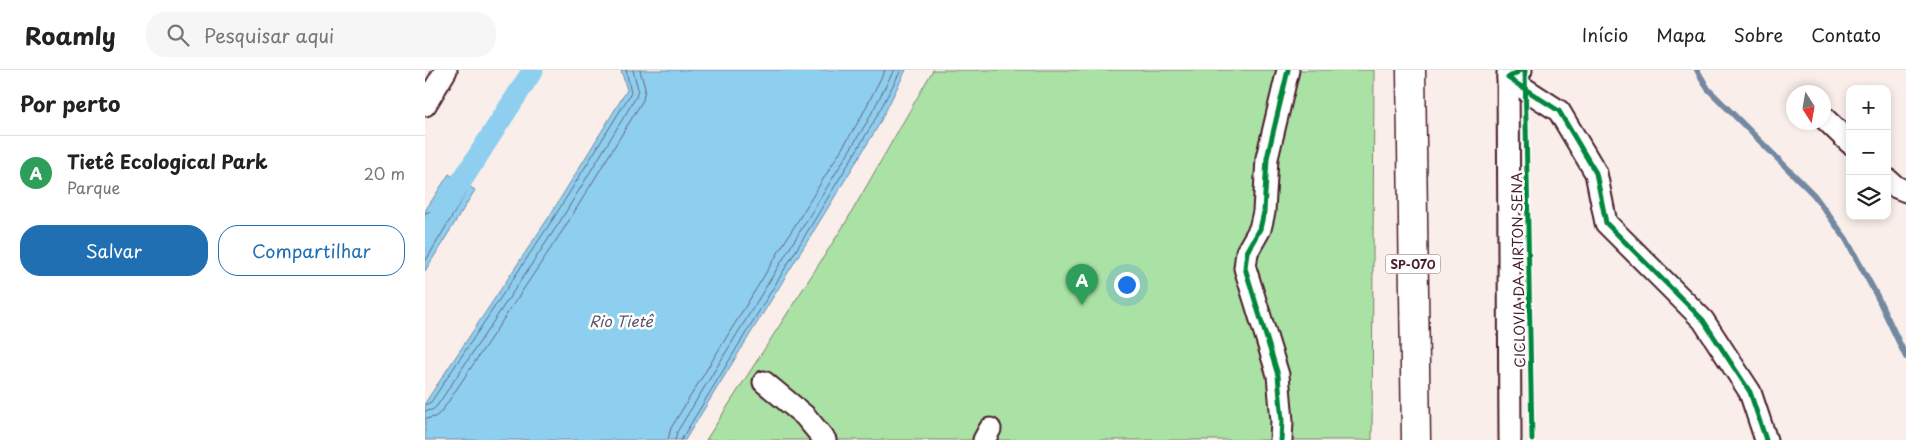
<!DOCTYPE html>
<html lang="pt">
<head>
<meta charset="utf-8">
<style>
  body { margin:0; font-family:"Playpen Sans",sans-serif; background:#f6f6f6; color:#222 }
  .controls { position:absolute; right:15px; top:15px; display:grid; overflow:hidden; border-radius:10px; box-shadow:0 2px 8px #0003 }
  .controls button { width:45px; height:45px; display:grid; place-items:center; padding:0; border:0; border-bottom:1px solid #e0e0e0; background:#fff; color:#222; font:25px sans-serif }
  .compass { position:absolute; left:1361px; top:15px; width:45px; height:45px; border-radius:50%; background:#fff; box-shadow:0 2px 8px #0003; rotate:169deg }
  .you { position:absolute; left:701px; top:214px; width:18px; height:18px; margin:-12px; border:4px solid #fff; border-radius:50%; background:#1a73e8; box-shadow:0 0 0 8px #1a73e833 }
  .badge { display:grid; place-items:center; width:32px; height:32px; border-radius:50%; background:#1f6fb2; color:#fff; font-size:16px; font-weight:700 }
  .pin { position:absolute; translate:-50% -41px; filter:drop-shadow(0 1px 2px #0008) }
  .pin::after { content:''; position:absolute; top:26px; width:18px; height:15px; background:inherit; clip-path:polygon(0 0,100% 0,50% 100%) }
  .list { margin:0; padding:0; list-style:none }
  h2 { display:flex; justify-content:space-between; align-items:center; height:65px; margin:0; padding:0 20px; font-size:21px }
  h2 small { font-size:16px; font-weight:400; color:#767676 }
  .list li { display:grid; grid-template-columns:32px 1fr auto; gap:15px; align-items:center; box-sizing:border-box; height:75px; padding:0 20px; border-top:1px solid #e0e0e0 }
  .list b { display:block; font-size:19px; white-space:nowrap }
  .list p { margin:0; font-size:16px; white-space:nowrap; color:#767676 }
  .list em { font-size:16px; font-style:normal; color:#767676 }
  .actions { display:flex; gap:10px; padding:15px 20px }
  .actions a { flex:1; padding:11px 0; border:1px solid #1f6fb2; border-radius:20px; text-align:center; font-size:18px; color:#1f6fb2 }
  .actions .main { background:#1f6fb2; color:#fff }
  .icon { flex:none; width:28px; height:28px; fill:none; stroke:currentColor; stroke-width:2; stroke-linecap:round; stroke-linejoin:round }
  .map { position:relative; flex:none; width:1481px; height:370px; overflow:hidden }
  header { display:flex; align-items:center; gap:30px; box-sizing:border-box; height:70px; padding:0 25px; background:#fff; border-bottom:1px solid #e0e0e0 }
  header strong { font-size:24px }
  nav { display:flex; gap:28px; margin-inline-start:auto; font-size:18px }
  .search { width:350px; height:45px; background:#f6f6f6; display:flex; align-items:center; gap:12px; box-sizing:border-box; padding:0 18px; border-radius:20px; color:#767676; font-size:19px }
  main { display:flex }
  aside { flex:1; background:#fff }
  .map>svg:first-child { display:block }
</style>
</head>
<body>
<header>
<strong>Roamly</strong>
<div class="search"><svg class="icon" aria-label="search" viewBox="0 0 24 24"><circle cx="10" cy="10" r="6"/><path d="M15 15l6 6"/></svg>Pesquisar aqui</div>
<nav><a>Início</a><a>Mapa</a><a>Sobre</a><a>Contato</a></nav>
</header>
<main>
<aside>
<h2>Por perto<small></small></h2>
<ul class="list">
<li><span class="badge" style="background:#2e9e5b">A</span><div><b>Tietê Ecological Park</b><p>Parque</p></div><em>20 m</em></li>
</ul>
<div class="actions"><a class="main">Salvar</a><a>Compartilhar</a></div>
</aside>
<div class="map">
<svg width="1481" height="370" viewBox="0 0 1481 370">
  <rect width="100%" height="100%" fill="#f9eeea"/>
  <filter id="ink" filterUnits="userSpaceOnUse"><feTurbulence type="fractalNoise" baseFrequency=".02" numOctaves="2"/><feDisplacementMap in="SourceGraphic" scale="10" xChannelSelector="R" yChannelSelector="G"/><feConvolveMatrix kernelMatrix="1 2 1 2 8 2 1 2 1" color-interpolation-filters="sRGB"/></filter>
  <g filter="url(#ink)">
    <path fill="#aae1a5" stroke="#7a8068" d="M508,0h441l-2,370h-666l140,-218z"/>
    <g fill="#8eceef" stroke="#7388a1">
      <path d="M196,0h285l-29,58 -192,312h-260v-37l124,-186 78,-127z"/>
      <path d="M24,104l26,16 -50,81v-60z"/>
    </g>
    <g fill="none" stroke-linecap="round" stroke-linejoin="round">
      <g stroke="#656579" stroke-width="1">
        <path d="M0,143l6,-2 19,-29 17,9 -42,71"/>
        <path d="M0,149l11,-4 16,-24 6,2 -33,57"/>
        <path d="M0,335l6,-3 122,-183 78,-126 -5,-23"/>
        <path d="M0,341l7,-1 5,-4 122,-183 77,-126 2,-8 -5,-19"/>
        <path d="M0,349l10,-2 7,-6 123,-184 78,-127 2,-12 -5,-18"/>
        <path d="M243,370l3,-12 189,-309 25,-49"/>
        <path d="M250,370l2,-8 190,-310 27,-52"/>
        <path d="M256,370l191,-315 29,-55"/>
      </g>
      <path stroke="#7388a1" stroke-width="6" d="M1272,0l11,19 106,106 32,44 31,57 29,61"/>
      <path stroke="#8eceef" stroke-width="21" d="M0,168l108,-168"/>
      <g stroke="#4a1f2b" stroke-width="25">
        <g id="minor">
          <path d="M1083,0l2,370"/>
          <path d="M1096,0l-13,8 51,33 37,62 10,50 97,97 47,72 16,48"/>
          <path d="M0,35l21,-35"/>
          <path d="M1398,47l27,26"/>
          <path d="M1462,109l9,8 10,4"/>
          <path d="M339,312l41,34 20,24"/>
          <path d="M559,370l6,-11"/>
          <path d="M856,370l1,-19 -4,-46 -33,-107 2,-16 13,-23 4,-17 3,-54 21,-88"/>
        </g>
      </g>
      <g stroke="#4a1f2b" stroke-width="31">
        <path id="highway" d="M986,0l5,370"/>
      </g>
      <use href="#minor" stroke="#fff" stroke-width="21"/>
      <use href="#highway" stroke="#fff" stroke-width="28"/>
      <g stroke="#fff" stroke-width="8">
        <g id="cycleway">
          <path d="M1096,0l-13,8 51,33 37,62 10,50 97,97 47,72 16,48"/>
          <path d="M1100,0l7,370"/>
          <path d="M856,370l1,-19 -4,-46 -33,-107 2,-16 13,-23 4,-17 3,-54 21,-88"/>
        </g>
      </g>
      <use href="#cycleway" stroke="#00873e" stroke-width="5"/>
    </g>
  </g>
  <g text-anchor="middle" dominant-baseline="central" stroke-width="5" stroke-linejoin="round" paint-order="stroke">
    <rect fill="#fff" stroke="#80626b" stroke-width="1" x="960.5" y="184.5" width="55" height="19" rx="4"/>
    <g font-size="12" font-weight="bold" fill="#4a1f2b">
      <text x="988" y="194">SP-070</text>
    </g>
    <g font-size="14" fill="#4a1f2b" stroke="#fff">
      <text transform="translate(1093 200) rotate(-91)">CICLOVIA DA AIRTON SENA</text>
    </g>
    <g font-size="15" font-style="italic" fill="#5e5466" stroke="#fff">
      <text x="196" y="250">Rio Tietê</text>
    </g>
  </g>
</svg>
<div class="controls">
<button>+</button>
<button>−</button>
<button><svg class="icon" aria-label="layers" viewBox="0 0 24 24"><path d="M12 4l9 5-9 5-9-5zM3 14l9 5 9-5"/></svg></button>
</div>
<svg class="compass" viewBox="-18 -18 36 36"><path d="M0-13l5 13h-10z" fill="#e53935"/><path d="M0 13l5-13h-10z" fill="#767676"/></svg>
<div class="you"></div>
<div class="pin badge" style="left:657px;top:235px;background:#2e9e5b">A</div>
</div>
</main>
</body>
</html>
